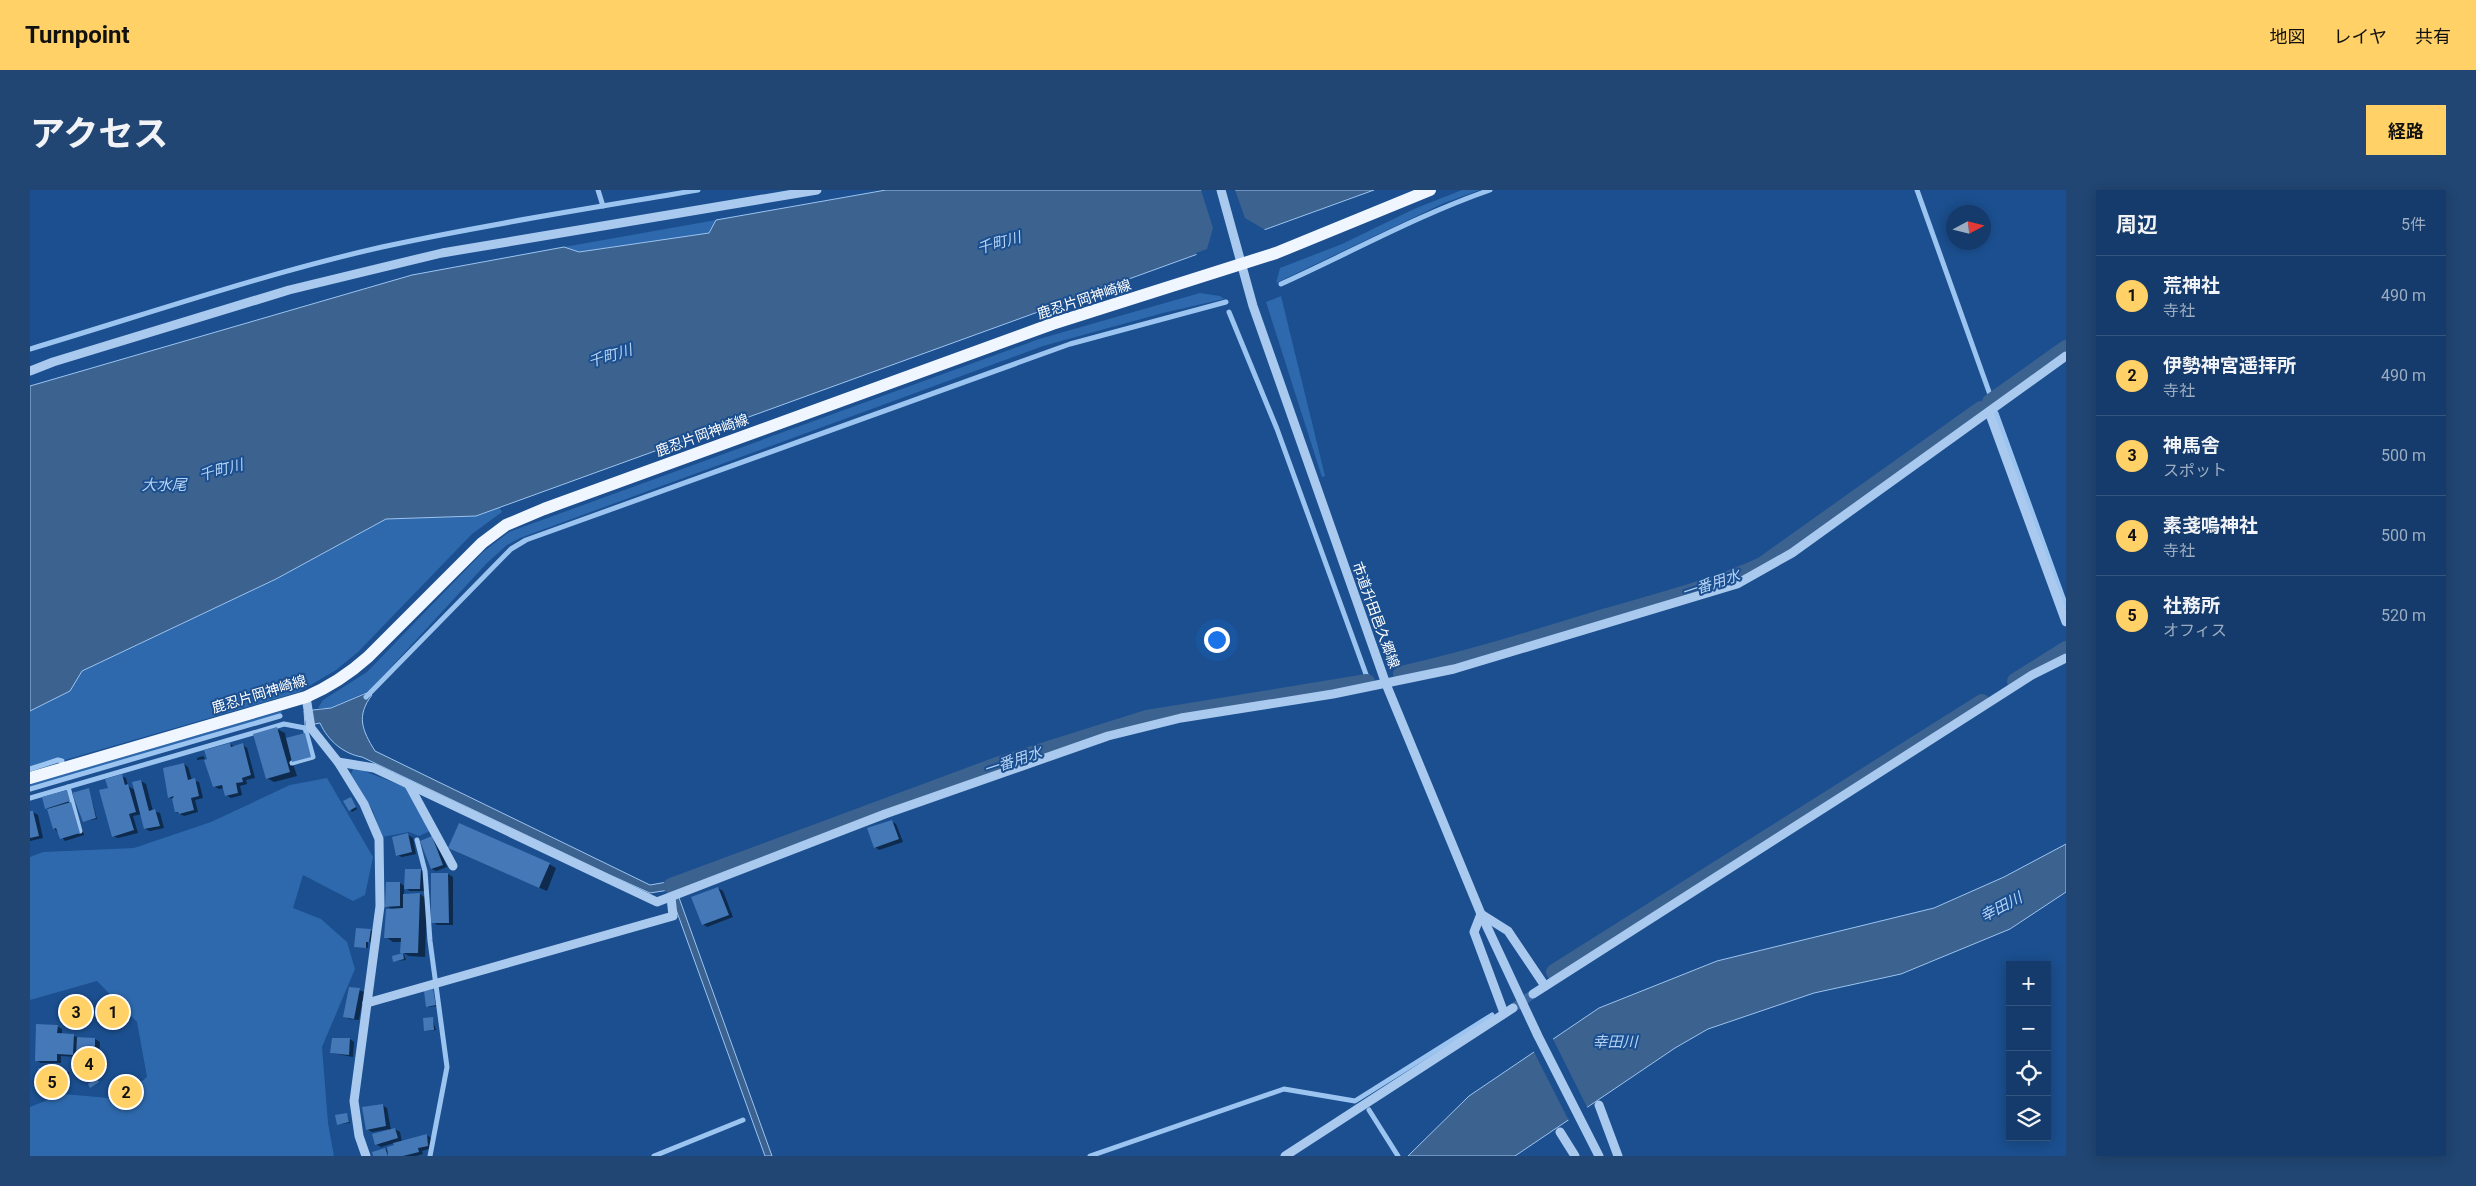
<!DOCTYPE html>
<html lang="ja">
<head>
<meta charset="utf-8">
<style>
  body { margin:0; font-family:Roboto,"Noto Sans JP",sans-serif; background:#214673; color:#f1f3f6 }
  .controls { position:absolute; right:15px; bottom:15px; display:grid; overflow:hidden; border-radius:0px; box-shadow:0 2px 12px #0003 }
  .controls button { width:45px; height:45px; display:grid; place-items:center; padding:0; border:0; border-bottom:1px solid #33557e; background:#143b6b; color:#f1f3f6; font:25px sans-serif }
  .compass { position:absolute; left:1916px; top:15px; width:45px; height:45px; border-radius:50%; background:#143b6b; box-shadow:0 2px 12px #0003; rotate:83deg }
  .you { position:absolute; left:1186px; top:449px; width:18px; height:18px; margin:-12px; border:4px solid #fff; border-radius:50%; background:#1a73e8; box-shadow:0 0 0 8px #1a73e833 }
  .badge { display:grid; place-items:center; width:32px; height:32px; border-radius:50%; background:#ffd166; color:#111; font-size:16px; font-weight:700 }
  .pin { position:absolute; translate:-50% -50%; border:2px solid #fff; box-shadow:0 1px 5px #0006 }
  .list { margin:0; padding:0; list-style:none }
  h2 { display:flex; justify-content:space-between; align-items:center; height:65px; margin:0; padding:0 20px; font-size:21px }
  h2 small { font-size:16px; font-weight:400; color:#9dadc1 }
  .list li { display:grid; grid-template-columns:32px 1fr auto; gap:15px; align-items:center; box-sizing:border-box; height:80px; padding:0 20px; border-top:1px solid #33557e }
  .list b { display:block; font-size:19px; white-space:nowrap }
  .list p { margin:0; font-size:16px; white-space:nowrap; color:#9dadc1 }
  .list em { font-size:16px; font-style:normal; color:#9dadc1 }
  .icon { flex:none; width:28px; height:28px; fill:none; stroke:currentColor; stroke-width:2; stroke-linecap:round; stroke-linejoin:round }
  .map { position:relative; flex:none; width:2036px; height:966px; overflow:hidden; border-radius:0px }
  header { display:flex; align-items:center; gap:30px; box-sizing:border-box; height:70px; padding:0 25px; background:#ffd166; color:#111 }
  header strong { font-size:24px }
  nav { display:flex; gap:28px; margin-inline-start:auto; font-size:18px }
  .intro { display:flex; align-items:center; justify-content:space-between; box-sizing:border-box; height:120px; padding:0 30px }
  h1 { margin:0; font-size:35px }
  .button { padding:12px 22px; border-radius:0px; background:#ffd166; color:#111; font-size:18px; font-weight:700 }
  main { display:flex; gap:30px; padding:0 30px }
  aside { flex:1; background:#143b6b; border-radius:0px; box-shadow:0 2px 12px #0003 }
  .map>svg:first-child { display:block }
</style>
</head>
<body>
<header>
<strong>Turnpoint</strong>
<nav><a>地図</a><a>レイヤ</a><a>共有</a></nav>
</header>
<div class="intro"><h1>アクセス</h1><a class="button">経路</a></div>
<main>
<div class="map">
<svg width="2036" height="966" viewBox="0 0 2036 966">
  <rect width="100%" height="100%" fill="#1b4f8f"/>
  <g fill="#2e69ad">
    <path d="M1432,0h18l-36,13 -168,80 4,-15 62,-24 72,-35z"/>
    <path d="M686,30l-7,13 -130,19 -15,-5z"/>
    <path d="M1170,103l20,3 4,3 -61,14 -120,33 -523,192 -13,7 -20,18 -118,128 -39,17h-12l5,-8 44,-28 116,-120 26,-20 530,-193z"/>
    <path d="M1251,106l44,180 -3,1 -56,-175z"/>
    <path d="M469,317l3,5 -30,22 -114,118 -22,18 -37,22 -269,78v-59l40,-20 12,-20 194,-92 110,-60 90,-3z"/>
    <path d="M251,521l1,3 -252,74v-4z"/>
    <path d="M324,577l53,21 23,43 -11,5 -10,-4 -27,5 -9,-26 -22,-37z"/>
    <path d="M297,588l46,79 -8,38 -12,6 -50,-26 -10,33 28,11 26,23 8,27 -33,78 6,76 6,33h-304v-49l33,-13 57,5 27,-22 -10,-55 -40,-41 -67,19v-143l13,-5 91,-4 77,-26 79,-37z"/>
  </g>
  <g fill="#3c6290" stroke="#9cc4f0">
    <path d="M856,0h488l-898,326 -90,3 -110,60 -194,92 -12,20 -40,20v-325l382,-111 152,-28 15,5 130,-19 7,-13z"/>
    <path d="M339,502l3,3c-16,21 -10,35 3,56l275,134 23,-4 99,275h-7l-96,-266 -19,3 -40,-18 -248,-118c-18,-3 -34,-16 -42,-34l-15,3 -1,-15 27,-3z"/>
    <path d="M2036,654v48l-56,37 -109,45 -87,19 -106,36 -33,19 -160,108h-107l61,-60 130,-88 118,-47 217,-53 70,-31z"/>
  </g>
  <g fill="#1b4f8f">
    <path d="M1171,0h34l10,28 22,13 -70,25 -1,-3 11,-4 6,-21z"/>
    <path d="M1522,847l36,72 -19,12 -36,-71z"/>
  </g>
  <g fill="#0007">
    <path d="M247,539l8,4 1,6 19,-4 5,2 5,22 -17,5 -6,-3 5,15 -23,6 -7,-4z"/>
    <path d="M200,554l5,3 8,-2 4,3 8,30 -9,2 1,4 -7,2 2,9 -11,3 -5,-3 -2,-7 -5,1 -5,-3z"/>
    <path d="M173,566l2,3 -8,1v-2z"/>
    <path d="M154,574l4,3 4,13 7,2 4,16 -8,2 3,12 -14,4 -8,-4 -2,-12 -5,-3z"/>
    <path d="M92,586l4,2 2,8 7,4 6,-9 5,3 7,27 7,2 4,15 -14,3 -5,-2 -3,-15 -9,2 5,17 -20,5 -5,-2 -4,-47z"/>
    <path d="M59,599l8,30 -13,2 -9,-25 -2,1 11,38 -19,6 -11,-13 -10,-30 23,-7 5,3z"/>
    <path d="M321,609l6,10 -5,3 -7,-10z"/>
    <path d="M3,622l5,3 5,23 -13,3v-28z"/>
    <path d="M861,631l5,3 7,18 -24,8 -4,-3z"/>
    <path d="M378,645l5,3 3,16 -14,3 -5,-2z"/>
    <path d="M402,648l4,2 11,27 -11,4 -4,-2z"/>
    <path d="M427,662l92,12 7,4 -9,23z"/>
    <path d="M391,680l4,3v18h-15l-6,-4v8l16,-1 7,5 -2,58 -16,-1 -7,-4v-10h-9l-7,-5 7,-27 -6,-4 13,-23 6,4z"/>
    <path d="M418,684l5,3v48h-16l-4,-3z"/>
    <path d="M688,698l5,3 10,26 -26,10 -4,-3z"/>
    <path d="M340,740l2,1 -1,11h-3v6l-12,-2z"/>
    <path d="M374,764l2,6 -12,1v-4z"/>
    <path d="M329,800l5,2 -5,28 -10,-1 -4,-3z"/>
    <path d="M403,801l4,15 -8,1 -1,-1z"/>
    <path d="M402,828l4,12 -9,1 -1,-1z"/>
    <path d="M27,836l5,3v6l33,4 5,3 -1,16 -17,-1 -4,-2v2l-17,-1v7h-20l-5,-3z"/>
    <path d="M320,849l4,3 -1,15 -21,-4z"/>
    <path d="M9,880l30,2 -1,17 -9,-1z"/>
    <path d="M352,915l5,3 4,22 4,-1 5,3 2,10 25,-7 4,3 1,10 -10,3 1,3 -7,2h-41l10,-7 4,2 6,-5 -1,-3 -13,4 -5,-3 14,-15 -18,3 -5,-3z"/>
    <path d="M317,924l3,9 -12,1z"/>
  </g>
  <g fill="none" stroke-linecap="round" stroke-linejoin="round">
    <g stroke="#9cc4f0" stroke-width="5">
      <path d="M568,0l5,16"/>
      <path d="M1887,0l76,213"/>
      <path d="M1251,94c69,-31 137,-69 209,-94"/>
      <path d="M1199,122l48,117 90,248"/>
      <path d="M0,159c117,-35 233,-75 352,-102 105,-23 211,-39 316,-57"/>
      <path d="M1966,223l70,193"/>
      <path d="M336,507l145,-148 15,-9 544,-196 156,-42"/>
      <path d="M0,579l28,-9 4,1"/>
      <path d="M38,597l12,44"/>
      <path d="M0,599l250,-73"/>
      <path d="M0,608l254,-74 21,4 8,29 -21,6"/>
      <path d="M387,650l8,31 5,70 17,126 -17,89"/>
      <path d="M1339,920l29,46"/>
      <path d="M624,966l89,-36"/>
      <path d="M1060,966l194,-67 71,12 137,-86"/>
    </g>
    <g stroke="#3c6290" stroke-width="16">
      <path d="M1960,212l76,-54"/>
      <path d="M1371,484c70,-16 138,-37 206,-58 52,-15 106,-29 155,-51l219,-156"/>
      <path d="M1985,491l51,-32"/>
      <path d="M641,696l326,-121 150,-47 220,-36"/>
      <path d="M1524,782l428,-270"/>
    </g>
  </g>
  <g fill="#4478b7">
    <path d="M247,537l13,45 -24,7 -13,-45z"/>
    <path d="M275,543l6,24 -19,5 -6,-24z"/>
    <path d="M200,553l1,4 12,-4 8,32 -9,3 1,4 -7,1 2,10 -13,3 -3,-11 -9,2 -9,-27 3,-1 -3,-9z"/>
    <path d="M154,573l4,17 7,-2 4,18 -8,2 3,12 -15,4 -1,-2h-3l-3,-13 2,-3 -6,2 -5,-30z"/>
    <path d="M92,584l3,11 3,-1 8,28 -7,2 5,16 -22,7 -13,-47 9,-2 -3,-9z"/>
    <path d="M111,590l8,31 6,-2 5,17 -16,3 -12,-47z"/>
    <path d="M59,598l7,30 -13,4 -11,-29z"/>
    <path d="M37,600l3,11 -25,8 -3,-12z"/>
    <path d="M321,607l5,10 -7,4 -6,-10z"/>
    <path d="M41,612l9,31 -20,6 -4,-11 -3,1 -6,-20z"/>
    <path d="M0,621h3l6,25 -9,2z"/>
    <path d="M862,630l7,19 -25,9 -7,-20z"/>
    <path d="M429,633l91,40 -11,25 -91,-40z"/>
    <path d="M378,643l4,19 -16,4 -4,-19z"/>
    <path d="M402,646l11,29 -12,4 -11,-28z"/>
    <path d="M375,679h16l-1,20h-16z"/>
    <path d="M401,683h17l1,50h-18z"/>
    <path d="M356,692h14v24l-15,1z"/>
    <path d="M688,697l11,28 -27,10 -11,-28z"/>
    <path d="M390,703l-2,60h-18l1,-15h-17l2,-29 17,-1v-14z"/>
    <path d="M326,738l15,1 -2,13h-3v6l-12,-1z"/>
    <path d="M373,763l1,6 -11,3 -1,-6z"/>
    <path d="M319,797l11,1 -6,31 -11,-2z"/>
    <path d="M403,799l3,16 -10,2 -2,-16z"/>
    <path d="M42,818h6l1,8 -6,1z"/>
    <path d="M403,827l1,13 -10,1 -1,-13z"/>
    <path d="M6,834l22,1 -1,8 17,1 -1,21 -16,-1v7h-22z"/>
    <path d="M47,847l18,1v18l-19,-1z"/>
    <path d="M302,848h18l-1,17 -19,-2z"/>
    <path d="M8,878l29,2 -1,19 -9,-1 1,-2 -21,-1z"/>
    <path d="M62,878l1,6 -10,1 -1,-4z"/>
    <path d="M66,888l3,4 -9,6 -2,-4z"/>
    <path d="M353,914l3,22 -20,4 -4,-23z"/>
    <path d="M317,923l2,9 -12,3 -2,-10z"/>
    <path d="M365,938l3,10 -23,7 -3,-11z"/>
    <path d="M397,944l1,12 -10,2 1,4 -16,4h-15l-1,-9 7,-2 -1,-2z"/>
    <path d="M355,958l3,8h-15l-1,-4z"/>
  </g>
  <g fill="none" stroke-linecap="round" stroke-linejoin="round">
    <path stroke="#3d69a0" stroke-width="9" stroke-dasharray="9 4.5" stroke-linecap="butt" d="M1483,818l20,-14"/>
    <g stroke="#a9c9ee" stroke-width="9">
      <path d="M1191,0l32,116 133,378 95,230 57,122 61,120"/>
      <path d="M0,181l23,-9 236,-72 153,-37 375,-63"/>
      <path d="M1959,222l77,210"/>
      <path d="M276,507l5,31 27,34 26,42 15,35 1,67 -26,195 5,35 7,20"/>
      <path d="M308,572l36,6 283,134 228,-88 223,-78 73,-18 152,-24 121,-25 283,-85 55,-31 274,-197"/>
      <path d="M379,595l44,81"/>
      <path d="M1451,724l-7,18 30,81"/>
      <path d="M1451,724l27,17 37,55"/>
      <path d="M1503,804l499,-319 34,-17"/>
      <path d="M337,813l306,-87 -2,-19"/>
      <path d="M1569,915l19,51"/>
      <path d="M1530,942l15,24"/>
      <path d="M1255,966l228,-148"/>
    </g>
    <path stroke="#f0f6ff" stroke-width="12" d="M0,588l276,-81c23,-10 43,-23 62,-40l114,-114 24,-18 38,-16 508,-185 224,-71 154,-63"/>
  </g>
  <g text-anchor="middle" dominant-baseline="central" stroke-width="4" stroke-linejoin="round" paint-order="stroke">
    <g font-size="14" fill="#fff" stroke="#1b4f8f">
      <text transform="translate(1054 109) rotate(-18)">鹿忍片岡神崎線</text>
      <text transform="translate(672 245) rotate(-20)">鹿忍片岡神崎線</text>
      <text transform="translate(1346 425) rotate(70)">市道升田邑久郷線</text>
      <text transform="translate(229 504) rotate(-17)">鹿忍片岡神崎線</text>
    </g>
    <g font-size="15" font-style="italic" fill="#b5d3f5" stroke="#1b4f8f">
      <text transform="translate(969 53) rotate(-16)">千町川</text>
      <text transform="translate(580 166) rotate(-17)">千町川</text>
      <text transform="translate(191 280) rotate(-15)">千町川</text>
      <text x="134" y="295">大水尾</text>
      <text transform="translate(1681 394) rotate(-18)">一番用水</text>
      <text transform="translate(983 571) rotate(-18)">一番用水</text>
      <text transform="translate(1971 717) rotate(-28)">幸田川</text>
      <text x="1585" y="852">幸田川</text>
    </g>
  </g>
</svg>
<div class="controls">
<button>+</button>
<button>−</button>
<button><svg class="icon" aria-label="locate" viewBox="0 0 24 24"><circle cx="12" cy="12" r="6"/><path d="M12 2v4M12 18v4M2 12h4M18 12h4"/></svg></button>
<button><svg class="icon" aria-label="layers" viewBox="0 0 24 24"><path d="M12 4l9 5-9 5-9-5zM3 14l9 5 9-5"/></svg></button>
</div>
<svg class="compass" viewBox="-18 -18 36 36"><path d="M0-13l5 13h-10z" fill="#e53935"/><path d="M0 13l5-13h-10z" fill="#9dadc1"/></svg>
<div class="you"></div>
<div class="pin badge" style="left:83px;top:822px">1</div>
<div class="pin badge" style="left:96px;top:902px">2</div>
<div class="pin badge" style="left:46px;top:822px">3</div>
<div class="pin badge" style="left:59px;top:874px">4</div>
<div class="pin badge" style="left:22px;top:892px">5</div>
</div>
<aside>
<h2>周辺<small>5件</small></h2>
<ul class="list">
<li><span class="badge">1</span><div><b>荒神社</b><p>寺社</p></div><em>490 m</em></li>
<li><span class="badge">2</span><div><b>伊勢神宮遥拝所</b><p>寺社</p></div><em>490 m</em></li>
<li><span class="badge">3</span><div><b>神馬舎</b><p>スポット</p></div><em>500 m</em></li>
<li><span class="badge">4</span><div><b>素戔嗚神社</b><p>寺社</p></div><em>500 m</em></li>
<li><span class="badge">5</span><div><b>社務所</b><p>オフィス</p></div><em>520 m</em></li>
</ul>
</aside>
</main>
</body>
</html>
